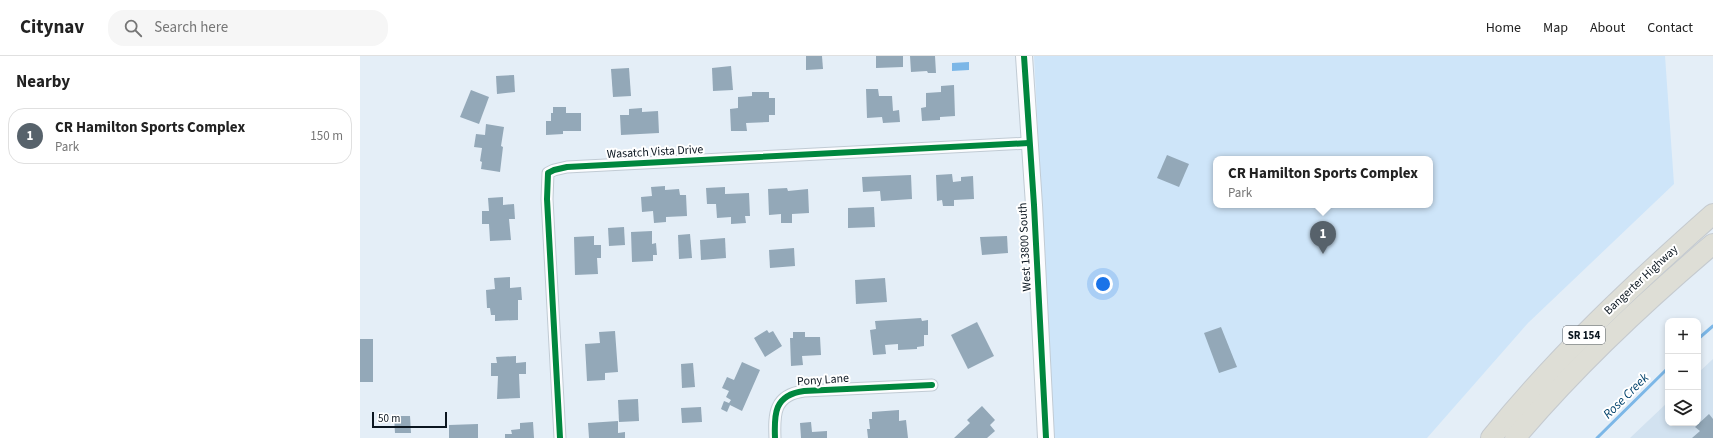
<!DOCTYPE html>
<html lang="en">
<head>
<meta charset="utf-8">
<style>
  body { margin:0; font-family:"Source Sans 3",sans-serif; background:#f6f6f6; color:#222 }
  .controls { position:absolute; right:12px; bottom:12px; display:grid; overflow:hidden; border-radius:8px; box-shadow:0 2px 6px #0003 }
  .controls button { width:36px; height:36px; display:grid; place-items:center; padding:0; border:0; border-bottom:1px solid #e0e0e0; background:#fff; color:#222; font:20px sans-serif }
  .scale { position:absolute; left:12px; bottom:10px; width:75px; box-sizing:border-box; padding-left:4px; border:2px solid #0b1620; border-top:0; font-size:11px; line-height:14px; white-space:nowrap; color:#0b1620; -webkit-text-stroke:3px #fff; paint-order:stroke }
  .you { position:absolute; left:743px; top:228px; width:14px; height:14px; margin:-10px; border:3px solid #fff; border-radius:50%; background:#1a73e8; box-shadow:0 0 0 6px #1a73e833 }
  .badge { display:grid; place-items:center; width:26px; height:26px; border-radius:50%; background:#57626b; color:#fff; font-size:13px; font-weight:700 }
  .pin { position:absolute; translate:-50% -33px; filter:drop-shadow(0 1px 2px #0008) }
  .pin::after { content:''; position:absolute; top:21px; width:14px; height:12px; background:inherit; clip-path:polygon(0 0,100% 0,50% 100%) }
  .popup { position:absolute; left:853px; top:100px; width:220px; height:52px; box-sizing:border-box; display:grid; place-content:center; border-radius:8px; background:#fff; filter:drop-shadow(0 1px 3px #0005); font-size:13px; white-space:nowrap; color:#767676 }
  .popup b { font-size:15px; color:#222 }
  .popup::after { content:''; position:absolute; left:50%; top:100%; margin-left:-8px; border:8px solid transparent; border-top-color:#fff }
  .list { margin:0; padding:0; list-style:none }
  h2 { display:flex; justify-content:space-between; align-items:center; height:52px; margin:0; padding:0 16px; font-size:17px }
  h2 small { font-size:13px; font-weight:400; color:#767676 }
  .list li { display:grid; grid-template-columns:26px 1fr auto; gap:12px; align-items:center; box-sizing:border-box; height:56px; margin:0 8px 8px; padding:0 8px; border:1px solid #e0e0e0; border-radius:16px }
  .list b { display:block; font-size:15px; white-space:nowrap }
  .list p { margin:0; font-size:13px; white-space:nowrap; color:#767676 }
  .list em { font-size:13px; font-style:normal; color:#767676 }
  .icon { flex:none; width:22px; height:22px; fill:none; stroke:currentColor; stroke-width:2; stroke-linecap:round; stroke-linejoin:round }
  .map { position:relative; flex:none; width:1353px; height:382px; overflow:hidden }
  header { display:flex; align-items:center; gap:24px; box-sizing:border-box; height:56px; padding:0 20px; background:#fff; border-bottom:1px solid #e0e0e0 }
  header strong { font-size:19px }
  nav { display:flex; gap:22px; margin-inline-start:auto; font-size:14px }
  .search { width:280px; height:36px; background:#f6f6f6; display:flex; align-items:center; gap:10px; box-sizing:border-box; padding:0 14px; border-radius:16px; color:#767676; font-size:15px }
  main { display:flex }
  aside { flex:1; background:#fff }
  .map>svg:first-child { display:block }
</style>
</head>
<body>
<header>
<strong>Citynav</strong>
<div class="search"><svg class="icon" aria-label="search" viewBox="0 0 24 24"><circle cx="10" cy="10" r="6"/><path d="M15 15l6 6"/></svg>Search here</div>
<nav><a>Home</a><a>Map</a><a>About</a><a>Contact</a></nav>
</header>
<main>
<aside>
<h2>Nearby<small></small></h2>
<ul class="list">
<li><span class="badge">1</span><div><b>CR Hamilton Sports Complex</b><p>Park</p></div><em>150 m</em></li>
</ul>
</aside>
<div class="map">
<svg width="1353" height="382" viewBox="0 0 1353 382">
  <rect width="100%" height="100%" fill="#e4eef7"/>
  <path fill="#d2e2f0" d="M1353,303v79h-83l38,-36v21h30v-50z"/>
  <path fill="#cee5f9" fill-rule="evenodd" d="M674,0h631l9,128 -146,139 -101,115h-373zM856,103h214v46h-214z"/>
  <path fill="#7cb7e7" d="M609,6v8l-17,1v-8z"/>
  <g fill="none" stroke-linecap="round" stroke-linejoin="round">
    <g stroke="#7cb7e7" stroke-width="3">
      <path d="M1338,283l15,-13"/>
      <path d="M1237,382l71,-70"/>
    </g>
  </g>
  <g fill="#93a8b8">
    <path d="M446,0h16l1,13 -17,1z"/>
    <path d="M516,0h27v11l-27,1z"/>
    <path d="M550,0h25l1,17h-8l-1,-2 -16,1z"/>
    <path d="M371,10l2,24 -20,1 -1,-23z"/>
    <path d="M269,12l2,28 -18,1 -2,-28z"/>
    <path d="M154,19l1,17 -18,2 -1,-18z"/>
    <path d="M594,29l1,31 -15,1v3l-18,1 -1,-13 5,-1v-14l15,-1v-6z"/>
    <path d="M506,33h12l1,7h13l1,15 6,-1 1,12 -17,1 -1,-6 -15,1z"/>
    <path d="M111,34l18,7 -10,27 -19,-7z"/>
    <path d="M392,36h17v6h6v17h-6v7l-23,1 1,8h-16l-1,-22 8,-1v-11l14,-1z"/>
    <path d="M193,51h13v6h15v18h-18v3l-17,1v-14h5v-8h2z"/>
    <path d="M282,52v4l16,-1 1,22 -38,2 -1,-20h9v-6z"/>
    <path d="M126,68l18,3 -3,19 2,1 -3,25 -19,-3 1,-7 -2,-1 2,-13 -8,-1 2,-13 9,1z"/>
    <path d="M807,99l22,9 -10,23 -22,-9z"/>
    <path d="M592,118l1,8 8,-1v-4l12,-1 1,23 -20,1v6h-11l-1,-6 -5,1 -1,-26z"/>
    <path d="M551,119l1,24 -31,2 -1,-10 -17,1 -1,-15z"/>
    <path d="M305,130v4l14,-1 1,6h6l1,21 -21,1v5l-12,1 -1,-12 -11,1 -1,-15 11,-1 -1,-9z"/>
    <path d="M365,131v7l24,-1 1,23h-5l1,7 -15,1v-7l-14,1 -1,-14h-9l-1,-16z"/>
    <path d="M427,132l1,3 20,-2 1,24 -17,1v9h-11v-9l-12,1 -1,-26z"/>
    <path d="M143,141v8l11,-1 1,15h-6l2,21 -21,1 -1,-17h-7v-13h7l-1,-13z"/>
    <path d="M514,151l1,20 -27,1v-20z"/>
    <path d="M264,171l1,18 -16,1 -1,-18z"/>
    <path d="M292,175v13l4,-1 1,12h-4v6l-21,1 -1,-30z"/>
    <path d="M330,178l2,24 -13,1 -1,-24z"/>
    <path d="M234,180v9h7v13h-4l1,16 -23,1 -1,-38z"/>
    <path d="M647,180l1,17 -26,2 -2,-18z"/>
    <path d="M365,182l1,20 -25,2 -1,-20z"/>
    <path d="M434,192l1,18 -25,2 -1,-18z"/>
    <path d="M150,221v11l11,-1 1,13h-4v20l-23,1v-6h-4l-1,-7h-3l-1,-18 9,-1 -1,-11z"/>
    <path d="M525,222l2,24 -31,2 -1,-24z"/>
    <path d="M561,262l1,3 6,-1v15h-4v11l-7,1v2l-19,1v-6l-13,1 1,9 -13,1 -3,-25 6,-1 -1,-8z"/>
    <path d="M617,266l17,34 -26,13 -17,-34z"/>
    <path d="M861,271l16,40 -18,6 -15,-40z"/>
    <path d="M407,274l2,3 4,-2 9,15 -17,11 -11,-19z"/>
    <path d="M255,275l3,41 -13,1v7l-18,1 -2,-37 15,-1 -1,-11z"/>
    <path d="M433,276h12v5h15l1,18 -19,1 1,9 -12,1 -1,-28h3z"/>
    <rect x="0" y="283" width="13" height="43"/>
    <path d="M156,300v7l10,-1v12h-7l1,24 -23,1 1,-23h-7v-13h6l-1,-6z"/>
    <path d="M382,306l18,8 -18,41 -12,-6 -3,7 -6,-3 3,-8 5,2 2,-3 -5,-3 3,-6 -7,-3 5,-11 7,3z"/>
    <path d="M333,307l2,24 -13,1 -1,-24z"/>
    <path d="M278,343l1,22 -20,1 -1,-22z"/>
    <path d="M622,350l13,14 -5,5 5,6 -8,7h-33l16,-15 -3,-3z"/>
    <path d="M341,351l1,15 -20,1 -1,-15z"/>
    <path d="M539,354v11l7,-1 2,18h-40l-1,-9h3l-1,-10h3v-7z"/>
    <path d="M1349,358l4,5v19h-21l8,-7 -5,-4z"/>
    <path d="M34,360h16l1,17h-16z"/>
    <path d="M258,365v12l7,-1v6h-36l-1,-15z"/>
    <path d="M173,366l1,16h-29v-4h7l-1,-4 9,-1v-6z"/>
    <path d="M451,366l1,10 15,-1v7h-26l-1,-15z"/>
    <path d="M118,368v14h-29v-13z"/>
  </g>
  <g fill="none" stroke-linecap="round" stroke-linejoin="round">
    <g stroke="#c1cbd4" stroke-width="13">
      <g id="street">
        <path d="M200,382l-13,-239 1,-26 6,-3 13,-3 462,-24"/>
        <path d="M415,382c-1,-24 -1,-43 29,-47l128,-6"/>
      </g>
    </g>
    <g stroke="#c1cbd4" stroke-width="18">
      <path id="secondary" d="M664,0l10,149 12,233"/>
    </g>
    <g stroke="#c5cacf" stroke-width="22">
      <g id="highway">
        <path d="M1131,382c66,-82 144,-155 222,-224"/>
        <path d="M1155,382c60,-71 127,-134 198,-194"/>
      </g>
    </g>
    <use href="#street" stroke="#fbfcfe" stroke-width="11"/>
    <use href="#secondary" stroke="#fbfcfe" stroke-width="16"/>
    <use href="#highway" stroke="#deded6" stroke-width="20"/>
    <g stroke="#fff" stroke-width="8">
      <g id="cycleway">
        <path d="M664,0l10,149 12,233"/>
        <path d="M200,382l-13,-239 1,-26 6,-3 13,-3 462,-24"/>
        <path d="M415,382c-1,-24 -1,-43 29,-47l128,-6"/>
      </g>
    </g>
    <use href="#cycleway" stroke="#00873e" stroke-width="6"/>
  </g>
  <g text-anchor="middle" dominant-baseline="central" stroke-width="4" stroke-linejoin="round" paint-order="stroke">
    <rect fill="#fff" stroke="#545c63" stroke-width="1" x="1203" y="270" width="42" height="18" rx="3"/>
    <g font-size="11" font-weight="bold" fill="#0b1620">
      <text x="1224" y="279">SR 154</text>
    </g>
    <g font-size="12" fill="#0b1620" stroke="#fff">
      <text transform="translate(295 96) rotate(-3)">Wasatch Vista Drive</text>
      <text transform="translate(665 191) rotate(-93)">West 13800 South</text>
      <text transform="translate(1281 224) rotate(-43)">Bangerter Highway</text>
      <text transform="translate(463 324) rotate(-4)">Pony Lane</text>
    </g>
    <g font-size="13" font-style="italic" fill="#00416b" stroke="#fff">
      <text transform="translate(1266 340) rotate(-45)">Rose Creek</text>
    </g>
  </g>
</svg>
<div class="controls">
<button>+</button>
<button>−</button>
<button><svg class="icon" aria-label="layers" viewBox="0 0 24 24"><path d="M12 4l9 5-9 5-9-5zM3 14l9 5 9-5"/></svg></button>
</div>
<div class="scale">50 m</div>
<div class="you"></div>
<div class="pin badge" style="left:963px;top:198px">1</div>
<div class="popup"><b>CR Hamilton Sports Complex</b>Park</div>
</div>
</main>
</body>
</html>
